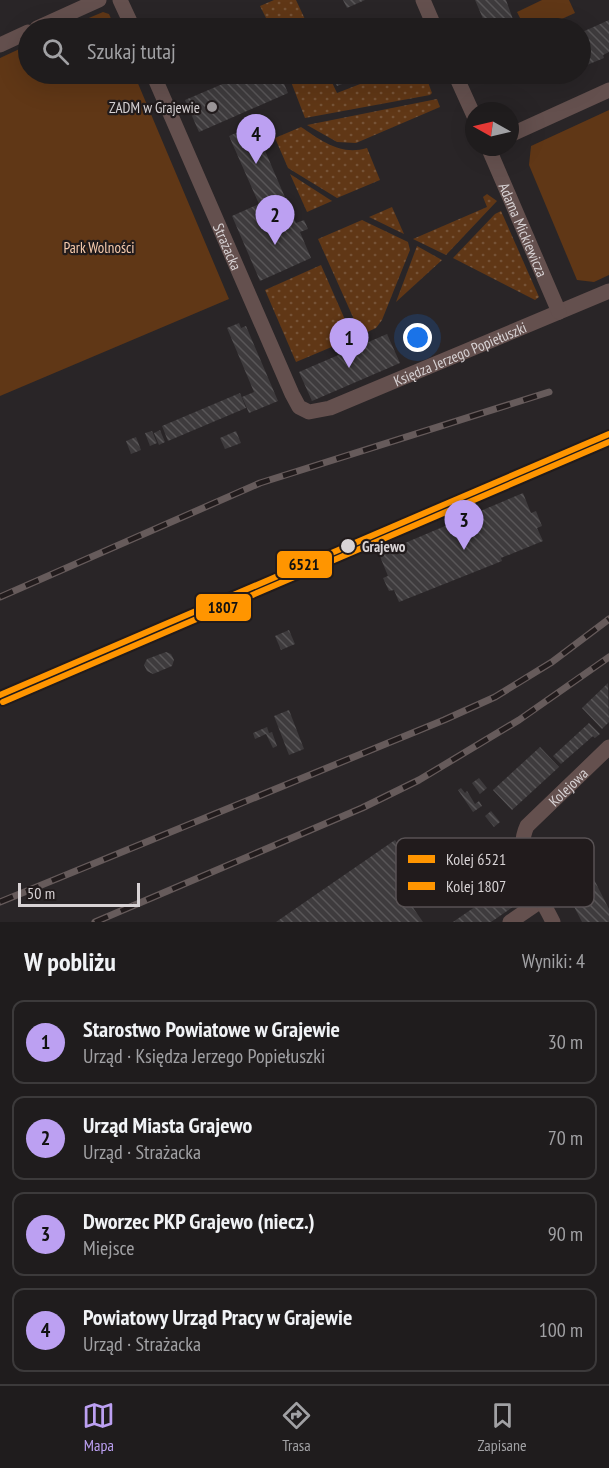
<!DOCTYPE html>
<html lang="pl">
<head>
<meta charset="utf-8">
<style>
  body { margin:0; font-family:"PT Sans Narrow",sans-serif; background:#2c292a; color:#f1f3f6 }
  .compass { position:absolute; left:465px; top:102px; width:54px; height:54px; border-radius:50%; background:#1f1c1d; box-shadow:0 6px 24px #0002; rotate:278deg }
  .scale { position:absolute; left:18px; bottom:15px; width:122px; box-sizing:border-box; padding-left:6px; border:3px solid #d8d3d5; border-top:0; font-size:16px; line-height:21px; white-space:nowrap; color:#d8d3d5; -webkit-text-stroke:4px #211b1c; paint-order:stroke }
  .you { position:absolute; left:418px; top:338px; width:21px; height:21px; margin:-15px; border:4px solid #fff; border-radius:50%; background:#1a73e8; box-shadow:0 0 0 9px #1a73e833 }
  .badge { display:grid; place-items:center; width:39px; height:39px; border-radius:50%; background:#bca0f2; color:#111; font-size:20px; font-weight:700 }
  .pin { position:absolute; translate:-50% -50px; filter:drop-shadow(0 2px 3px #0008) }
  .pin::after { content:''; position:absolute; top:32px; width:21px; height:18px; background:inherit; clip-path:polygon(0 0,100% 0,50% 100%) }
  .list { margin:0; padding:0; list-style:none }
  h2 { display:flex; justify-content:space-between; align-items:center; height:78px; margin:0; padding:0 24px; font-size:26px }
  h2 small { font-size:20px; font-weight:400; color:#a1a1a4 }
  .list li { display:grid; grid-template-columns:39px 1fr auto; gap:18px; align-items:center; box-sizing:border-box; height:84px; margin:0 12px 12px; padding:0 12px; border:2px solid #3c3a3b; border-radius:12px }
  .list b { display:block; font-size:22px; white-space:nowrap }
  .list p { margin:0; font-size:20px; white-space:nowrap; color:#a1a1a4 }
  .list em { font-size:20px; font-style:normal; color:#a1a1a4 }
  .icon { flex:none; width:33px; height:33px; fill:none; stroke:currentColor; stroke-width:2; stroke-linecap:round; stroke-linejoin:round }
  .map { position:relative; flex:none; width:609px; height:922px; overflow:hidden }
  .search { position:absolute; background:#1f1c1d; box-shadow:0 6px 24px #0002; left:18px; right:18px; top:18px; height:66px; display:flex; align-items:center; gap:15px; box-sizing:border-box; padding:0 21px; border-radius:33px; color:#a1a1a4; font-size:22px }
  .sheet { height:462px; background:#1f1c1d }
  nav { display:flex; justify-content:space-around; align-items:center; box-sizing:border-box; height:84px; border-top:2px solid #3c3a3b; background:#1f1c1d; font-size:16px; color:#a1a1a4 }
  nav a { display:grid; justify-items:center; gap:3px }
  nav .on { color:#bca0f2 }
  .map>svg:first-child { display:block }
</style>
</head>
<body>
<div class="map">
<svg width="609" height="922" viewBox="0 0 609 922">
  <defs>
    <pattern id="grass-dots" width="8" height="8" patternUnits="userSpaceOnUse" patternTransform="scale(1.5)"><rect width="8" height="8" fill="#603716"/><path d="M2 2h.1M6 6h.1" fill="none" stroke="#765337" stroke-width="1.8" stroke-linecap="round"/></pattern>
    <pattern id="building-back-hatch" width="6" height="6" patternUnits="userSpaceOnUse" patternTransform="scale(1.5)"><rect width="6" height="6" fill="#3e3b3d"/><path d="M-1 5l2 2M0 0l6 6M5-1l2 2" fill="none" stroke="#595658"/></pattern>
  </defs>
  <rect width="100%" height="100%" fill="#292527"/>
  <g fill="url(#grass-dots)">
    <path d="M274,0h22l13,28h-38l-11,-22z"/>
    <path d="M288,74h40l9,19 49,-19h39l7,19 -2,2 -125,23z"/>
    <path d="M437,99l3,8 -84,36 -19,-1 -30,-17z"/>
    <path d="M301,127c21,14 40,29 66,21l13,32 -43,18 -49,-30 -13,-30z"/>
    <path d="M290,174l42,27 -25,11z"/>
    <path d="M487,194l10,7 -51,54 -33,-16 74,-32 -4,-10z"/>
    <path d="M392,207l12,27 -35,-17z"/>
    <path d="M501,211l38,86 -4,3 -82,-42 42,-44z"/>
    <path d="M362,220l46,22 2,8 -28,70 -6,8 -15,7 -43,-96z"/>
    <path d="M417,246l25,14 -46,42z"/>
    <path d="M321,265l32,73 -57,24 -31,-72z"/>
  </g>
  <g fill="#603716">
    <path d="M542,0h27l6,13 -33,15h-17l-8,-16z"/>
    <path d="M103,12l6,2 6,14h-50z"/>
    <path d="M28,45v29h106l95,225 -229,97v-338z"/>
    <path d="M609,110v165l-15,7 -17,-2 -48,-115 2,-19z"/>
  </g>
  <g fill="url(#building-back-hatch)">
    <path d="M343,0h22l-18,8z"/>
    <path d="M475,0h31l9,25 2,-1 2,4h-32z"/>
    <path d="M609,20v32l-6,3 1,3 -22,9 -2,-3v-31z"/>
    <path d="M246,74h34l8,19 -89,39 -14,-32z"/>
    <path d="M332,74h36l-31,12z"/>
    <path d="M254,125l42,98 8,-3 4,9 -8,3 11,26 -51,23 -28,-65 27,-12 -30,-68z"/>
    <path d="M239,323l2,5 5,-2 32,75 -29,12 -7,-16 12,-5 -27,-64z"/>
    <path d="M387,334l13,29 -88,38 -13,-29z"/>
    <path d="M240,393l6,15 -78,33 -6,-15z"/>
    <path d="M160,430l5,12 -6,3 -5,-12z"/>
    <path d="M152,431l5,12 -7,3 -5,-13z"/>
    <path d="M236,431l5,12 -16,6 -5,-11z"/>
    <path d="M136,437l5,13 -10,4 -5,-13z"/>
    <path d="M523,493l8,20 5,-2 6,15 -5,2 6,13 -42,17 1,3 -103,41 -5,-12 -5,1 -6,-13 5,-2 -9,-22z"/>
    <path d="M289,630l6,14 -14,6 -6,-14z"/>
    <path d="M166,652l5,2 3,6 -2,6 -19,8 -6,-3 -3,-6 3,-6z"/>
    <path d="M608,683l1,39 -7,7 -20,-21z"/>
    <path d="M289,710l15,39 -15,6 -15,-39z"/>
    <path d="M589,723l11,11 -5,4 -2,-2 -32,28 -8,-8z"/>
    <path d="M267,727l2,6 3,-1 5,14 -4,2 -7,-14 -11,5 -2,-6z"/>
    <path d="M540,747l19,20 -47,43 -19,-20z"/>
    <path d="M479,778l8,10 -7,6 -8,-11z"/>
    <path d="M461,788l4,5 2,-2 8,13 4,-3 3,5 -9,6 -15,-22z"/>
    <path d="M491,811l9,11 -6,5 -9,-11z"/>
    <path d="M395,840l9,13 11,-8 22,33 -30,21 16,23h-147z"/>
    <path d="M579,850l30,59v13h-27l-30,-58z"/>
    <path d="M511,882l12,18 -32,22h-38z"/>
  </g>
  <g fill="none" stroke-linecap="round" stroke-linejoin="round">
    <g stroke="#64504e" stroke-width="15">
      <path d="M120,0l13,28"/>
      <path d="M423,0l12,28"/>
      <path d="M37,28l62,-28"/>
      <path d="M0,45l28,-13"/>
      <path id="s1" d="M153,74l139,320 7,13 10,5 21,-4 279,-117"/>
      <path d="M455,74l19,42"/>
      <path d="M510,135l99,-45"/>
      <path id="s2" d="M488,147l71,165"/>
      <path d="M510,922l32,-22"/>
      <path id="s3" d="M553,922c-14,-29 -41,-64 -26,-96l82,-79"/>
    </g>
    <g stroke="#665b5b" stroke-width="7">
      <g id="rail">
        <path d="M0,597l260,-114 289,-91"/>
        <path d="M0,902l444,-182 51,-23 57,-35 57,-43"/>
        <path d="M95,922l267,-114 57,-28 100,-60 90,-63"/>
      </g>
    </g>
    <use href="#rail" stroke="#211b1c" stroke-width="4.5" stroke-dasharray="14" stroke-linecap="butt"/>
    <g stroke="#211b1c" stroke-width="10">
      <path id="rail-1" d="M0,695l609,-261"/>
    </g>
    <g stroke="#211b1c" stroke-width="10">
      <path id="rail-2" d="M3,702l606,-260"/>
    </g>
    <use href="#rail-1" stroke="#ff9500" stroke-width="6"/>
    <use href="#rail-2" stroke="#ff9500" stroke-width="6"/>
  </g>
  <circle fill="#9b9698" stroke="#211b1c" stroke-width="2" cx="212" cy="107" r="6"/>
  <circle fill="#d8d3d5" stroke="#211b1c" stroke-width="2" cx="348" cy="546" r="8"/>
  <g text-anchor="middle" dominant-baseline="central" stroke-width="4.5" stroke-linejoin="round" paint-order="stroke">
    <g font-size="15" fill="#d8d3d5" stroke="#211b1c" text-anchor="end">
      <text x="200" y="107">ZADM w Grajewie</text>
    </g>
    <g font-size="15" fill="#d8d3d5" stroke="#211b1c">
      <text stroke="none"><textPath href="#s2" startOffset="90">Adama Mickiewicza</textPath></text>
      <text stroke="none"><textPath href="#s1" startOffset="188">Strażacka</textPath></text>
      <text stroke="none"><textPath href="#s1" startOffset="537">Księdza Jerzego Popiełuszki</textPath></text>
      <text stroke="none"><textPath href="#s3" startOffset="160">Kolejowa</textPath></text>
    </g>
    <g font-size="15" fill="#f7cbad" stroke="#211b1c">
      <text x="99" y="247">Park Wolności</text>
    </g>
    <g font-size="15" font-weight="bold" fill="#d8d3d5" stroke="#211b1c" text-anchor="start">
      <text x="362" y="546">Grajewo</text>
    </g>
  </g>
  <rect x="396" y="838" width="198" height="69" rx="9" fill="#211b1c" stroke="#585254" stroke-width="1.5"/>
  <rect x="408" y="855" width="27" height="8" fill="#ff9500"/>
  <rect x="408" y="882" width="27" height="8" fill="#ff9500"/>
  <g font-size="16" fill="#d8d3d5">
    <text x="446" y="865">Kolej 6521</text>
    <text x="446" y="892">Kolej 1807</text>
  </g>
  <g stroke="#211b1c" stroke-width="2">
    <rect x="276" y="550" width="57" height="29" rx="6" fill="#ff9500"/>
    <rect x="195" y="593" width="57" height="29" rx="6" fill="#ff9500"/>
  </g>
  <g font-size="16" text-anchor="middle" font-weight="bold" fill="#111">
    <text x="304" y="570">6521</text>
    <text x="223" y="613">1807</text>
  </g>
</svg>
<svg class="compass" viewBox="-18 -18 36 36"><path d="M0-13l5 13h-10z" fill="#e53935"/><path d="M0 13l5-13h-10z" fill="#a1a1a4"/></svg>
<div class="scale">50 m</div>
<div class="you"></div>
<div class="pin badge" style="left:349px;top:368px">1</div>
<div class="pin badge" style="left:275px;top:245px">2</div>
<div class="pin badge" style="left:464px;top:550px">3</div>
<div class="pin badge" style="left:256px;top:164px">4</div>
<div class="search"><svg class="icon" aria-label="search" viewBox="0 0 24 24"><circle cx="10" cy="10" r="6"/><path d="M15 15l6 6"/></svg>Szukaj tutaj</div>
</div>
<section class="sheet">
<h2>W pobliżu<small>Wyniki: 4</small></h2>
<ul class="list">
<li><span class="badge">1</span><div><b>Starostwo Powiatowe w Grajewie</b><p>Urząd · Księdza Jerzego Popiełuszki</p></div><em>30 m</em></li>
<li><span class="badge">2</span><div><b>Urząd Miasta Grajewo</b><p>Urząd · Strażacka</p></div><em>70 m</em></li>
<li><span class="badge">3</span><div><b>Dworzec PKP Grajewo (niecz.)</b><p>Miejsce</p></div><em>90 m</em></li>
<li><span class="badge">4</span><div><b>Powiatowy Urząd Pracy w Grajewie</b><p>Urząd · Strażacka</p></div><em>100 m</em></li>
</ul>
</section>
<nav>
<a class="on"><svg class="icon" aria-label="map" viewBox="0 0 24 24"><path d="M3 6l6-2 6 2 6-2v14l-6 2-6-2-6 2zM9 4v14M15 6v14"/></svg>Mapa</a>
<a><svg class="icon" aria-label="directions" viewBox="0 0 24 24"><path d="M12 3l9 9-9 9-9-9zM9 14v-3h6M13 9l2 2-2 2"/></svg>Trasa</a>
<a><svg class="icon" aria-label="saved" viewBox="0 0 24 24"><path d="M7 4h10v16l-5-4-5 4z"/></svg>Zapisane</a>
</nav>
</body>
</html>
